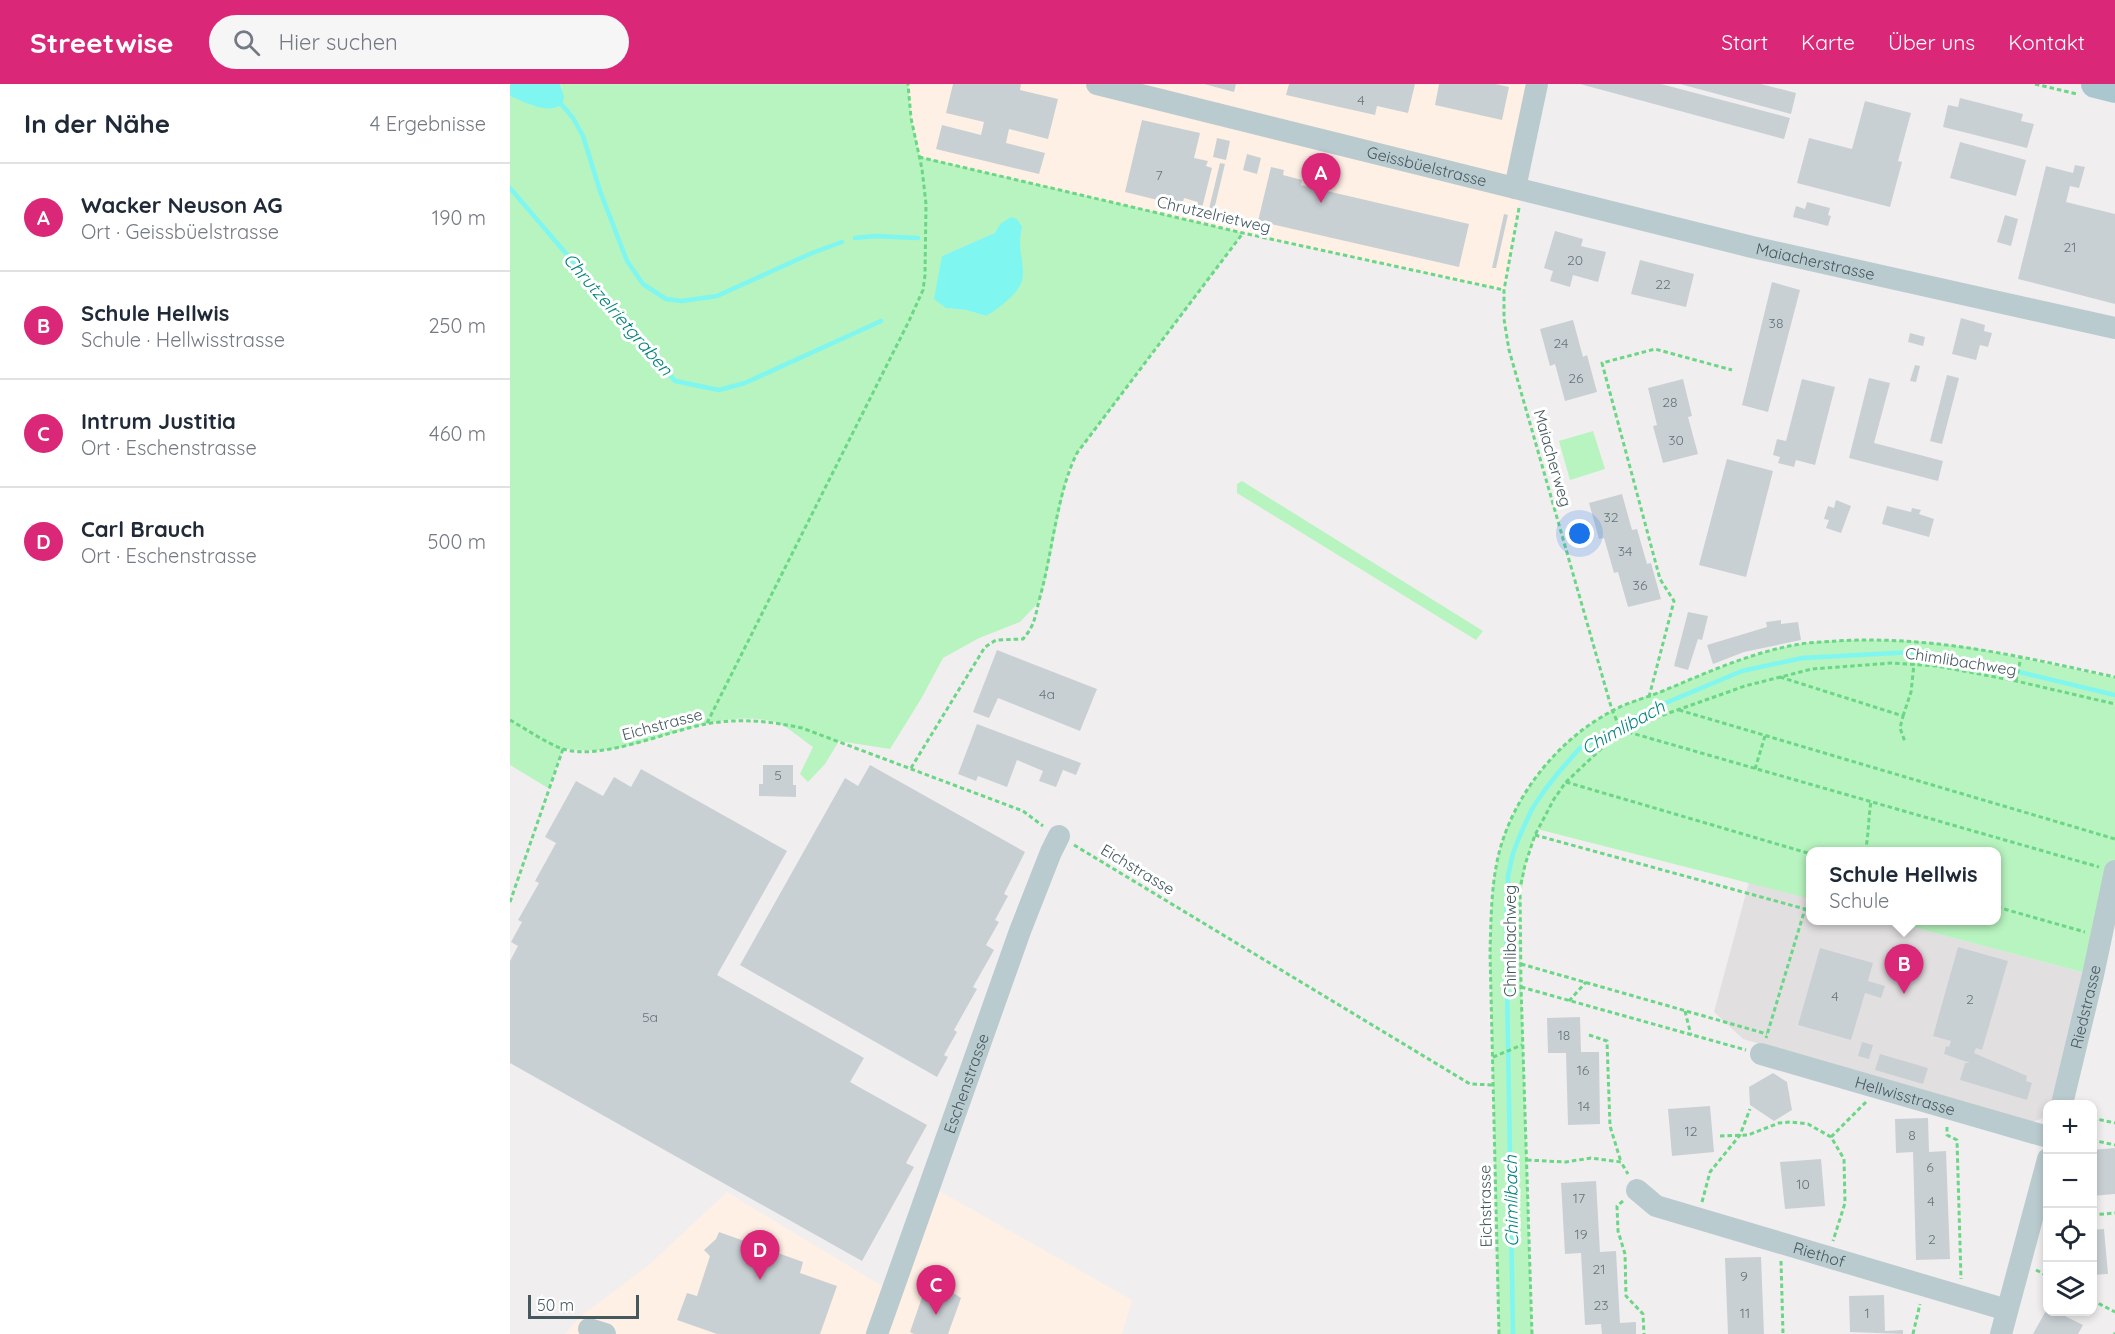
<!DOCTYPE html>
<html lang="de">
<head>
<meta charset="utf-8">
<style>
  body { margin:0; font-family:Quicksand,sans-serif; background:#f6f6f7; color:#1f2937 }
  .controls { position:absolute; right:18px; bottom:18px; display:grid; overflow:hidden; border-radius:12px; box-shadow:0 3px 9px #0003 }
  .controls button { width:54px; height:54px; display:grid; place-items:center; padding:0; border:0; border-bottom:2px solid #e0e1e3; background:#fff; color:#1f2937; font:30px sans-serif }
  .scale { position:absolute; left:18px; bottom:15px; width:111px; box-sizing:border-box; padding-left:6px; border:3px solid #44585e; border-top:0; font-size:16px; line-height:21px; white-space:nowrap; color:#44585e; -webkit-text-stroke:4px #fff; paint-order:stroke }
  .you { position:absolute; left:1070px; top:450px; width:21px; height:21px; margin:-15px; border:4px solid #fff; border-radius:50%; background:#1a73e8; box-shadow:0 0 0 9px #1a73e833 }
  .badge { display:grid; place-items:center; width:39px; height:39px; border-radius:50%; background:#db2777; color:#fff; font-size:20px; font-weight:700 }
  .pin { position:absolute; translate:-50% -50px; filter:drop-shadow(0 2px 3px #0008) }
  .pin::after { content:''; position:absolute; top:32px; width:21px; height:18px; background:inherit; clip-path:polygon(0 0,100% 0,50% 100%) }
  .popup { position:absolute; left:1296px; top:763px; width:195px; height:78px; box-sizing:border-box; display:grid; place-content:center; border-radius:12px; background:#fff; filter:drop-shadow(0 2px 4px #0005); font-size:20px; white-space:nowrap; color:#747a83 }
  .popup b { font-size:22px; color:#1f2937 }
  .popup::after { content:''; position:absolute; left:50%; top:100%; margin-left:-12px; border:12px solid transparent; border-top-color:#fff }
  .list { margin:0; padding:0; list-style:none }
  h2 { display:flex; justify-content:space-between; align-items:center; height:78px; margin:0; padding:0 24px; font-size:26px }
  h2 small { font-size:20px; font-weight:400; color:#747a83 }
  .list li { display:grid; grid-template-columns:39px 1fr auto; gap:18px; align-items:center; box-sizing:border-box; height:108px; padding:0 24px; border-top:2px solid #e0e1e3 }
  .list b { display:block; font-size:22px; white-space:nowrap }
  .list p { margin:0; font-size:20px; white-space:nowrap; color:#747a83 }
  .list em { font-size:20px; font-style:normal; color:#747a83 }
  .icon { flex:none; width:33px; height:33px; fill:none; stroke:currentColor; stroke-width:2; stroke-linecap:round; stroke-linejoin:round }
  .map { position:relative; flex:none; width:1605px; height:1250px; overflow:hidden }
  header { display:flex; align-items:center; gap:36px; box-sizing:border-box; height:84px; padding:0 30px; background:#db2777; color:#fff }
  header strong { font-size:28px }
  nav { display:flex; gap:33px; margin-inline-start:auto; font-size:21px }
  .search { width:420px; height:54px; background:#f6f6f7; display:flex; align-items:center; gap:15px; box-sizing:border-box; padding:0 21px; border-radius:33px; color:#747a83; font-size:22px }
  main { display:flex }
  aside { flex:1; background:#fff }
  .map>svg:first-child { display:block }
</style>
</head>
<body>
<header>
<strong>Streetwise</strong>
<div class="search"><svg class="icon" aria-label="search" viewBox="0 0 24 24"><circle cx="10" cy="10" r="6"/><path d="M15 15l6 6"/></svg>Hier suchen</div>
<nav><a>Start</a><a>Karte</a><a>Über uns</a><a>Kontakt</a></nav>
</header>
<main>
<aside>
<h2>In der Nähe<small>4 Ergebnisse</small></h2>
<ul class="list">
<li><span class="badge">A</span><div><b>Wacker Neuson AG</b><p>Ort · Geissbüelstrasse</p></div><em>190 m</em></li>
<li><span class="badge">B</span><div><b>Schule Hellwis</b><p>Schule · Hellwisstrasse</p></div><em>250 m</em></li>
<li><span class="badge">C</span><div><b>Intrum Justitia</b><p>Ort · Eschenstrasse</p></div><em>460 m</em></li>
<li><span class="badge">D</span><div><b>Carl Brauch</b><p>Ort · Eschenstrasse</p></div><em>500 m</em></li>
</ul>
</aside>
<div class="map">
<svg width="1605" height="1250" viewBox="0 0 1605 1250">
  <rect width="100%" height="100%" fill="#f1eeef"/>
  <g fill="#fef0e5">
    <path d="M398,0h629l-22,104 5,13 -16,89 -261,-57 -324,-76 -8,-39z"/>
    <path d="M419,1101l203,115 -10,34h-557l15,-17 69,-52 78,-73 165,100z"/>
  </g>
  <path fill="#e2dfe1" d="M1239,798l62,17v21l79,1 203,54 -31,129h-14l-1,12 -16,7 -288,-84 -29,-27z"/>
  <g fill="#b7f4bf" fill-rule="evenodd">
    <path d="M50,0h348l3,34 9,39 323,76 -166,220 -9,18 -22,106 -7,25 -19,20 -41,16 -36,20 -22,41 -31,50 -51,-8 -14,23 -17,18 -8,-8 13,-27c-11,-7 -25,-21 -38,-25 -54,-14 -109,18 -161,27 -17,2 -34,1 -51,0l-15,39 -38,-23v-669l24,10 28,-18zM490,140l22,3 -4,15 5,35 -37,39 -20,-6 -20,-2 -4,-52 54,-23z"/>
    <path d="M1083,347l12,38 -35,11 -11,-39z"/>
    <path d="M732,397l241,150 -7,9 -239,-147v-9z"/>
    <path d="M1345,556l59,1 60,7 141,30v193l-22,104 -203,-54 107,-1v-68h-186v47l-274,-70 -12,36 -6,49 13,420h-33l-9,-382c1,-31 1,-64 8,-95 13,-59 60,-118 114,-146 18,-10 40,-16 59,-24 42,-17 84,-36 129,-43 18,-3 37,-3 55,-4z"/>
  </g>
  <g fill="#7ff6f0">
    <path d="M0,0h50l4,13 -2,8c-16,9 -36,-2 -52,-9z"/>
    <path d="M501,133l6,2 5,8c-5,22 1,28 1,48 0,16 -24,33 -37,41l-20,-6 -20,-2 -12,-9 8,-43 53,-23 5,-9z"/>
  </g>
  <g fill="none" stroke-linecap="round" stroke-linejoin="round">
    <g stroke="#7ff6f0" stroke-width="4.5">
      <path d="M52,21l11,13 10,18 17,55 27,70 16,23 23,15 16,2 35,-5 95,-43 30,-11"/>
      <path d="M0,104l165,193 44,9 26,-7 136,-62"/>
      <path d="M345,154l19,-2 44,2"/>
      <path d="M1003,1250l-7,-408 2,-50 5,-23 8,-20 11,-24 12,-18 14,-18 22,-25 64,-36 98,-41 60,-13 112,-6 60,9 141,34"/>
    </g>
  </g>
  <g fill="#c9d0d4">
    <path d="M443,0h68l-1,6 38,9 -10,40 -39,-10 -3,14 39,10 -6,21 -103,-25 6,-24 39,10 3,-13 -38,-9z"/>
    <path d="M694,0h32l-2,8z"/>
    <path d="M779,0h126l-7,29 -31,-7 -2,9 -89,-20z"/>
    <path d="M929,0h57l13,3 -7,33 -67,-15z"/>
    <path d="M1070,0h81l129,34 -6,21z"/>
    <path d="M1170,0h81l35,9 -5,21z"/>
    <path d="M1450,14l63,16 -2,7 13,3 -7,24 -84,-21 5,-22 10,2z"/>
    <path d="M1355,17l46,12 -13,48 4,1 -12,45 -93,-24 12,-45 43,11z"/>
    <path d="M632,36l58,13 -6,25 14,3 -2,5 6,2 -11,44 -5,-1 2,-9 -14,-4 -2,8 -57,-14z"/>
    <path d="M707,54l13,3 -4,19 -13,-3z"/>
    <path d="M1450,58l66,18 -10,36 -66,-18z"/>
    <path d="M737,70l14,4 -4,16 -14,-4z"/>
    <path d="M710,79l5,1 -12,50 -5,-1z"/>
    <path d="M1565,81l10,2 -6,21 -9,-2 -4,16 49,12v90l-97,-25 28,-113 27,7z"/>
    <path d="M761,83l13,3 -1,5 19,5 -1,5 168,39 -10,43 -201,-46z"/>
    <path d="M1297,118l23,6 -2,7 3,1 -3,10 -35,-9 3,-11 9,3z"/>
    <path d="M994,130l4,1 -12,53h-4z"/>
    <path d="M1495,131l13,4 -7,27 -14,-4z"/>
    <path d="M1045,147l28,8 -2,7 25,6 -8,30 -25,-7 -3,12 -20,-6 3,-10 -9,-3z"/>
    <path d="M1130,176l54,14 -8,33 -55,-13z"/>
    <path d="M1262,198l28,8 -32,122 -26,-7z"/>
    <path d="M1451,234l24,7 -1,6 8,2 -4,14 -8,-2 -4,15 -24,-6z"/>
    <path d="M1063,236l10,37 4,-2 10,37 -32,9 -10,-37 -5,2 -10,-37z"/>
    <path d="M1400,249l15,4 -2,9 -15,-4z"/>
    <path d="M1405,281l5,1 -4,16 -6,-1z"/>
    <path d="M1437,291l12,3 -17,66 -12,-3z"/>
    <path d="M1359,294l21,5 -16,60 69,18 -5,20 -89,-23z"/>
    <path d="M1173,295l9,37 -4,1 10,37 -35,9 -10,-37 4,-1 -9,-37z"/>
    <path d="M1292,295l33,8 -20,78 -19,-5 -2,7 -16,-4 2,-6 -7,-2 4,-16 9,2z"/>
    <path d="M1217,375l46,12 -27,106 -47,-12z"/>
    <path d="M1112,410l10,36 5,-1 10,35 4,-1 10,36 -33,8 -10,-35 -4,1 -10,-35 -5,1 -10,-36z"/>
    <path d="M1326,416l15,6 -10,27 -15,-5 3,-8 -5,-1 4,-13 6,2z"/>
    <path d="M1377,422l24,6 1,-4 9,2 -2,4 15,5 -5,18 -47,-13z"/>
    <path d="M1178,528l20,4 -6,24 -4,-1 -10,31 -14,-4z"/>
    <path d="M1271,536v4l17,-2 3,18 -57,12 -31,12 -6,-19 60,-18 -1,-5z"/>
    <path d="M487,566l100,39 -17,42 -82,-33 -9,20 -16,-6z"/>
    <path d="M467,640l104,39 -5,12 -13,-5 -7,17 -17,-6 4,-10 -26,-11 -10,27 -29,-11 -2,5 -18,-7z"/>
    <path d="M253,681h30v20h3v12l-37,-1v-12h4z"/>
    <path d="M360,681l155,87 -21,42 4,2 -13,24 4,2 -13,23 8,5 -21,37 4,2 -23,41 3,2 -13,23 4,2 -11,20 -197,-112 105,-187 13,8z"/>
    <path d="M131,685l146,82 -70,124 147,83 -14,24 77,43 -21,38 8,4 -52,94 -352,-198v-102l8,-15 -7,-4 11,-20 -4,-2 21,-37 -4,-2 21,-38 -11,-6 31,-56 27,15 11,-19 17,10z"/>
    <path d="M1448,863l50,14 -26,89 -6,-2 -2,5 53,23 -1,5 6,2 -5,17 -67,-20 5,-17h5l-26,-9 2,-8 3,1 2,-6 -18,-5z"/>
    <path d="M1310,864l53,15 -5,18 17,5 -4,12 -16,-5 -14,47 -53,-15z"/>
    <path d="M1070,933l1,35h18l1,72 -32,1 -2,-72h-18l-1,-35z"/>
    <path d="M1352,958l11,3 -4,14 -11,-3z"/>
    <path d="M1370,970l48,14 -5,16 -48,-14z"/>
    <path d="M1263,989l14,9 5,28 -18,11 -24,-16 -1,-18z"/>
    <path d="M1200,1022l4,46 -42,4 -4,-47z"/>
    <path d="M1418,1034l1,34 17,-1 4,108 -34,1 -3,-108 -17,1 -1,-34z"/>
    <path d="M1605,1064v46l-23,2v-46z"/>
    <path d="M1311,1075l4,47 -40,3 -5,-47z"/>
    <path d="M1086,1097l4,71 16,-1 4,72 16,-1v12h-34l-1,-10 -16,1 -4,-72 -16,1 -4,-71z"/>
    <path d="M1594,1145l4,45 -16,1v-45z"/>
    <path d="M209,1148l84,30 -3,11 37,13 -17,48h-103l-40,-14 10,-27 10,3 13,-40 -6,-6 12,-11z"/>
    <path d="M1251,1173l3,77h-36l-3,-76z"/>
    <path d="M419,1193l32,21 -13,36h-34l-4,-2z"/>
    <path d="M1374,1211l1,36 18,-1v4l-53,-2 -1,-36z"/>
    <path d="M1538,1223v5h9l26,13 -5,9h-45z"/>
  </g>
  <g fill="none" stroke-linecap="round" stroke-linejoin="round">
    <g stroke="#6bd686" stroke-width="3" stroke-dasharray="4.5 3" stroke-linecap="butt">
      <path d="M1525,0l42,10"/>
      <path d="M409,73l324,76 261,57"/>
      <path d="M1009,124l-15,82v29l5,31 103,360 9,20 478,137"/>
      <path d="M1270,593l123,39 -3,12 5,14"/>
      <path d="M1506,597l5,-24"/>
      <path d="M1139,613l25,-96 -14,-22 -58,-216 53,-14 77,21"/>
      <path d="M1169,626l436,129"/>
      <path d="M1393,632l8,-24 3,-28"/>
      <path d="M0,636c16,9 36,23 53,29 38,12 104,-18 143,-25 33,-6 64,-3 96,4l221,83 20,15"/>
      <path d="M197,639l202,-402 14,-31 2,-15 1,-71 -4,-35 -11,-51 -3,-34"/>
      <path d="M401,684l74,-121 11,-7 27,-1c13,-15 12,-24 17,-42 13,-46 16,-101 37,-144l166,-220"/>
      <path d="M1245,685l10,-33"/>
      <path d="M1056,698l245,72"/>
      <path d="M1025,751l270,74 -39,129"/>
      <path d="M564,761l396,239 24,1"/>
      <path d="M1355,768c4,-17 3,-33 6,-50"/>
      <path d="M0,818l53,-153"/>
      <path d="M1487,823l88,25"/>
      <path d="M1011,880l246,70"/>
      <path d="M1011,903l225,63"/>
      <path d="M1059,917l17,-19"/>
      <path d="M1175,927l6,24"/>
      <path d="M1079,951l18,6 3,85 11,36"/>
      <path d="M983,973l29,-12"/>
      <path d="M1582,1034l23,5"/>
      <path d="M1437,1043v8l10,5 4,139"/>
      <path d="M1210,1052l28,-1 31,-12 12,-1 17,2 23,13 13,22 1,44 -12,38"/>
      <path d="M1321,1053l35,-35"/>
      <path d="M1582,1056l23,5"/>
      <path d="M1017,1076l39,2 25,-4 30,4 7,12"/>
      <path d="M1113,1117l-6,5 1,25 7,23 1,42 17,18 1,20"/>
      <path d="M1192,1118l8,-30 30,-37 10,-26"/>
      <path d="M1582,1131l23,-2"/>
      <path d="M1271,1177l2,73"/>
      <path d="M1526,1186l12,6"/>
      <path d="M1582,1216l23,12"/>
      <path d="M989,1250l-9,-382c1,-31 1,-64 8,-95 14,-60 59,-117 114,-146 16,-9 34,-13 51,-20 45,-19 89,-39 137,-47 12,-2 25,-2 36,-3 96,-6 187,16 279,36"/>
      <path d="M1022,1250l-11,-347 -1,-98 5,-24 10,-30 19,-36 12,-17 55,-52 124,-44 67,-17 80,-6 45,3 79,15 99,23"/>
      <path d="M1403,1250l7,-30"/>
      <path d="M1604,1250l1,-1"/>
    </g>
    <g stroke="#bacbcf" stroke-width="22">
      <path id="s1" d="M587,0l655,163 363,81"/>
      <path d="M1005,104l22,-104"/>
      <path id="s2" d="M1251,970l287,83"/>
      <path id="s3" d="M1552,1020l31,-129 22,-104"/>
      <path id="s4" d="M1127,1106l19,16 351,104"/>
      <path d="M79,1245l16,5"/>
      <path id="s5" d="M367,1250l143,-403 31,-79 8,-16"/>
      <path d="M1491,1250l47,-175"/>
    </g>
    <path stroke="#aac7d0" stroke-width="28" d="M1585,0l20,5"/>
  </g>
  <g text-anchor="middle" dominant-baseline="central" stroke-width="6" stroke-linejoin="round" paint-order="stroke">
    <g font-size="14" fill="#65767c">
      <text x="851" y="16">4</text>
      <text x="649" y="91">7</text>
      <text x="1560" y="163">21</text>
      <text x="1065" y="176">20</text>
      <text x="1153" y="200">22</text>
      <text x="1266" y="239">38</text>
      <text x="1051" y="259">24</text>
      <text x="1066" y="294">26</text>
      <text x="1160" y="318">28</text>
      <text x="1166" y="356">30</text>
      <text x="1101" y="433">32</text>
      <text x="1115" y="467">34</text>
      <text x="1130" y="501">36</text>
      <text x="537" y="610">4a</text>
      <text x="268" y="691">5</text>
      <text x="1325" y="912">4</text>
      <text x="1460" y="915">2</text>
      <text x="140" y="933">5a</text>
      <text x="1054" y="951">18</text>
      <text x="1073" y="986">16</text>
      <text x="1074" y="1022">14</text>
      <text x="1181" y="1047">12</text>
      <text x="1402" y="1051">8</text>
      <text x="1420" y="1083">6</text>
      <text x="1293" y="1100">10</text>
      <text x="1069" y="1114">17</text>
      <text x="1421" y="1117">4</text>
      <text x="1071" y="1150">19</text>
      <text x="1422" y="1155">2</text>
      <text x="1089" y="1185">21</text>
      <text x="1234" y="1192">9</text>
      <text x="1091" y="1221">23</text>
      <text x="1235" y="1229">11</text>
      <text x="1357" y="1229">1</text>
    </g>
    <g font-size="16" fill="#44585e" stroke="#fff">
      <text stroke="none"><textPath href="#s1" startOffset="340">Geissbüelstrasse</textPath></text>
      <text transform="translate(704 130) rotate(13)">Chrutzelrietweg</text>
      <text stroke="none"><textPath href="#s1" startOffset="740">Maiacherstrasse</textPath></text>
      <text transform="translate(1043 374) rotate(74)">Maiacherweg</text>
      <text transform="translate(1451 577) rotate(9)">Chimlibachweg</text>
      <text transform="translate(152 640) rotate(-15)">Eichstrasse</text>
      <text transform="translate(628 785) rotate(31)">Eichstrasse</text>
      <text transform="translate(1000 857) rotate(-90)">Chimlibachweg</text>
      <text stroke="none"><textPath href="#s3" startOffset="100">Riedstrasse</textPath></text>
      <text stroke="none"><textPath href="#s5" startOffset="266">Eschenstrasse</textPath></text>
      <text stroke="none"><textPath href="#s2" startOffset="150">Hellwisstrasse</textPath></text>
      <text transform="translate(975 1122) rotate(-91)">Eichstrasse</text>
      <text stroke="none"><textPath href="#s4" startOffset="195">Riethof</textPath></text>
    </g>
    <g font-size="18" font-style="italic" fill="#05847e" stroke="#fff">
      <text transform="translate(108 230) rotate(49)">Chrutzelrietgraben</text>
      <text transform="translate(1113 643) rotate(-29)">Chimlibach</text>
      <text transform="translate(1001 1117) rotate(-91)">Chimlibach</text>
    </g>
  </g>
</svg>
<div class="controls">
<button>+</button>
<button>−</button>
<button><svg class="icon" aria-label="locate" viewBox="0 0 24 24"><circle cx="12" cy="12" r="6"/><path d="M12 2v4M12 18v4M2 12h4M18 12h4"/></svg></button>
<button><svg class="icon" aria-label="layers" viewBox="0 0 24 24"><path d="M12 4l9 5-9 5-9-5zM3 14l9 5 9-5"/></svg></button>
</div>
<div class="scale">50 m</div>
<div class="you"></div>
<div class="pin badge" style="left:811px;top:119px">A</div>
<div class="pin badge" style="left:1394px;top:910px">B</div>
<div class="popup"><b>Schule Hellwis</b>Schule</div>
<div class="pin badge" style="left:426px;top:1231px">C</div>
<div class="pin badge" style="left:250px;top:1196px">D</div>
</div>
</main>
</body>
</html>
